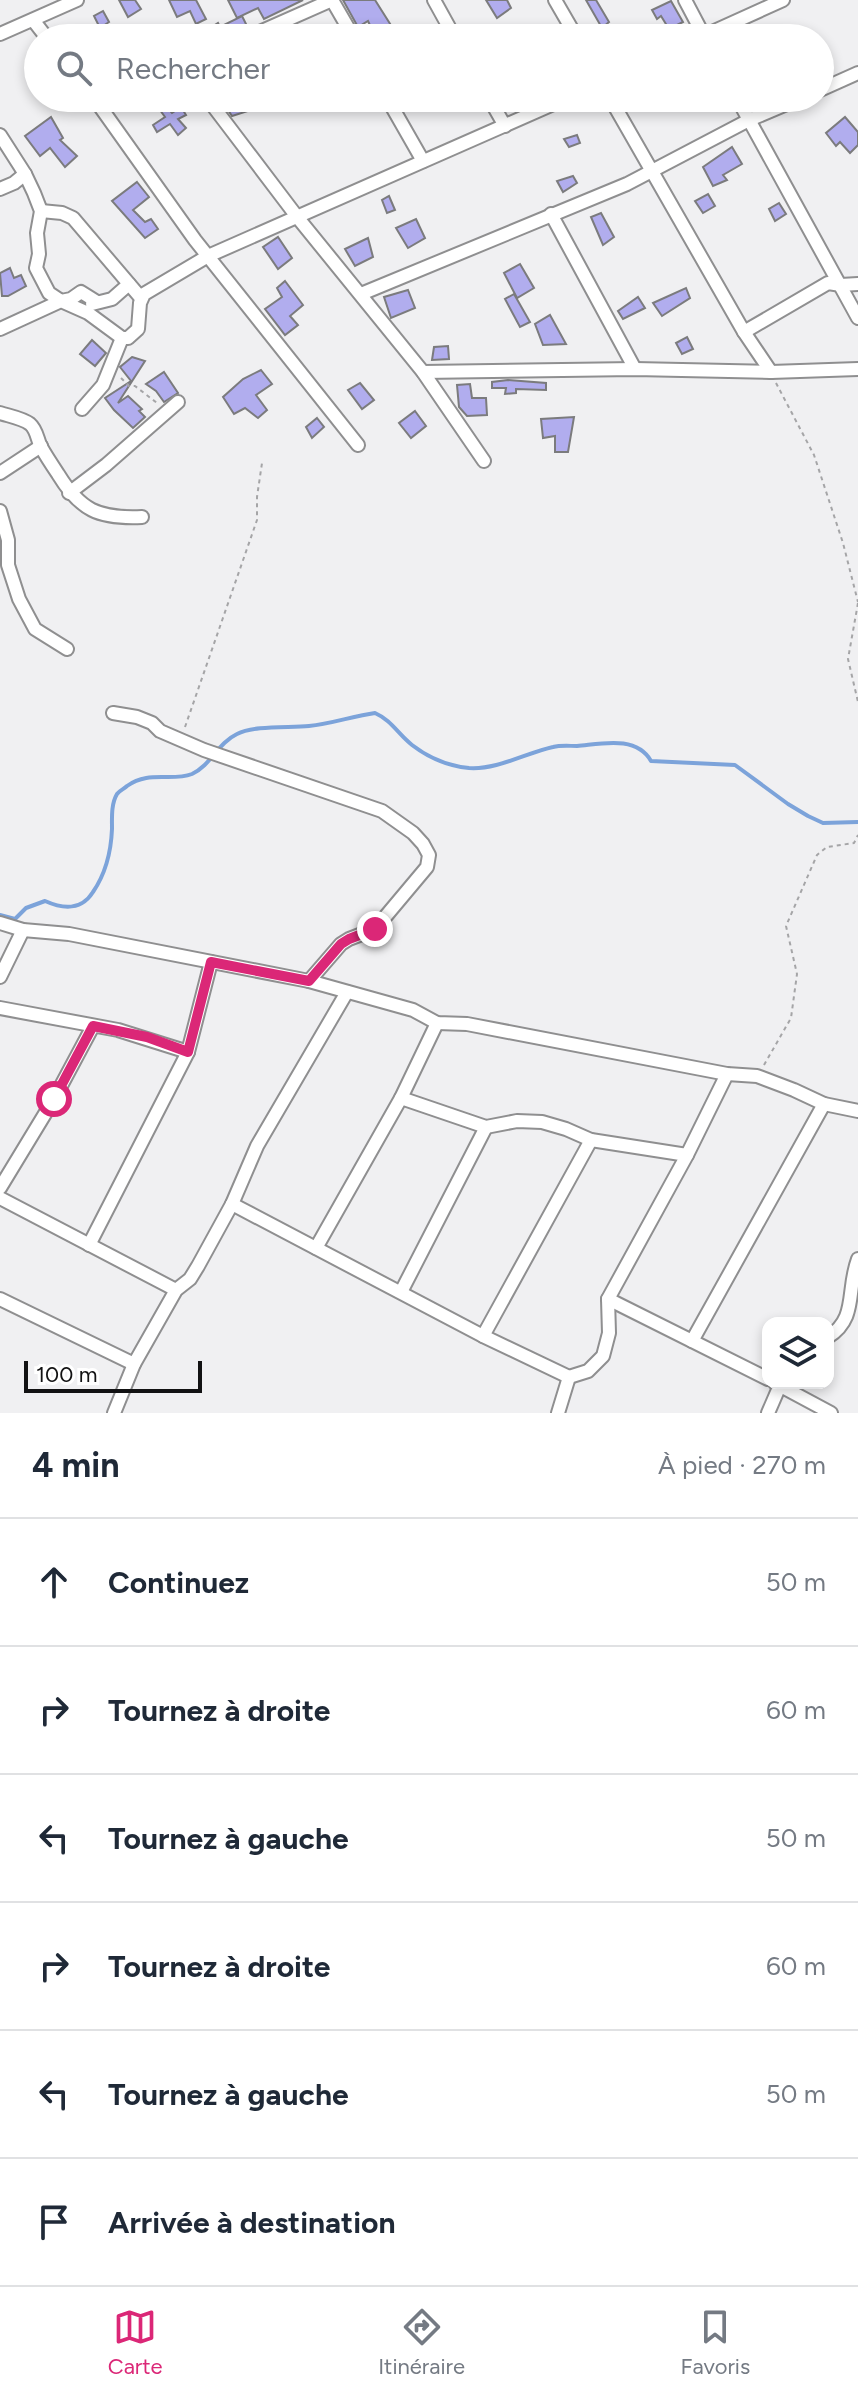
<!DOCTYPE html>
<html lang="fr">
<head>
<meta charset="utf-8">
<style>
  body { margin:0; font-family:Figtree,sans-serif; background:#f2f2f3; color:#1f2937 }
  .controls { position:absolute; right:24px; bottom:24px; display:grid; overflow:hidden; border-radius:16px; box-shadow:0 4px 12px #0003 }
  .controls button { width:72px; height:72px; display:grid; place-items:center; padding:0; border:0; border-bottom:2px solid #e0e1e3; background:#fff; color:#1f2937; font:40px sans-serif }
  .scale { position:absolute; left:24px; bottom:20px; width:178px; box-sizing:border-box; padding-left:8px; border:4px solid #121213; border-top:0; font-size:22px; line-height:28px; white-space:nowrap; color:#121213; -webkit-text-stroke:6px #fff; paint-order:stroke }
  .stop { position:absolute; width:24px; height:24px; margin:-18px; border:6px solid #db2777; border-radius:50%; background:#fff }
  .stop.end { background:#db2777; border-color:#fff; box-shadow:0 2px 8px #0008 }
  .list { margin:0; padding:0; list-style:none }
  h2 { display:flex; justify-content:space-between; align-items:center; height:104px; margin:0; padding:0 32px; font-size:34px }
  h2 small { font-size:26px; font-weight:400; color:#747a83 }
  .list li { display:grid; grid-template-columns:52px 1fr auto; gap:24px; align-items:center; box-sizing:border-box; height:128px; padding:0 32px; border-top:2px solid #e0e1e3 }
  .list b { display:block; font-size:30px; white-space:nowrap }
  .list em { font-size:26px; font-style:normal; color:#747a83 }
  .icon { flex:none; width:44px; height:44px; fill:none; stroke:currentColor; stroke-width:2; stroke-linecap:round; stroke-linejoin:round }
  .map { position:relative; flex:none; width:858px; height:1413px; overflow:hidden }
  .search { position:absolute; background:#fff; box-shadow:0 4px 12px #0003; left:24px; right:24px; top:24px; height:88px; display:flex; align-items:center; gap:20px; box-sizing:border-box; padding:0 28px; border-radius:44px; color:#747a83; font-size:30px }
  .sheet { height:872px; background:#fff }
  nav { display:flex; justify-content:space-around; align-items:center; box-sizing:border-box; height:112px; border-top:2px solid #e0e1e3; background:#fff; font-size:22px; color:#747a83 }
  nav a { display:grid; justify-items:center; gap:4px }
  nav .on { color:#db2777 }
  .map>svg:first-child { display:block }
</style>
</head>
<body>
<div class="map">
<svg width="858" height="1413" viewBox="0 0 858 1413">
  <rect width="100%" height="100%" fill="#f0f0f2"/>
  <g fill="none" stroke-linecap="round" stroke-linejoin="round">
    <path stroke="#7ca3da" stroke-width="4" d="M0,915l15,4 11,-11 19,-7c18,8 36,10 48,-9 13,-19 18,-39 19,-63 0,-11 -1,-25 5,-35 3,-4 7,-5 10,-8 22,-16 44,-4 65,-12 19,-9 26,-31 45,-40 17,-9 52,-6 72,-8 22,-2 44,-10 66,-13 16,7 24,22 37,32 17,13 36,21 57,23 28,2 57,-15 84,-21 8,-2 16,-1 24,-1 24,-2 59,-11 74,15l84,4 53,39 20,12 15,7 35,-1"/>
  </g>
  <g fill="#b1adee" stroke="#7b7b7d" stroke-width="2">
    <path d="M119,0h16l6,9 -13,8z"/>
    <path d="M169,0h27l10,19 -10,5 -6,-13 -13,6z"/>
    <path d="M228,0h75l-39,19 -6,-11 -21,10z"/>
    <path d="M343,0h32l24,38h-23l-8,-17 -10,6z"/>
    <path d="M486,0h21l4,8 -14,10z"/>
    <path d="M586,0h10l13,22 -7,6z"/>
    <path d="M671,1l12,21 -14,7 -8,-13 -4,3 -5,-9z"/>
    <path d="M103,11l6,11 -9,6 -6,-12z"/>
    <path d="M242,16l5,10 -20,9 2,3h-14l-5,-10 8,-5 2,4z"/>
    <path d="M220,98h21l7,13 -16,5z"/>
    <path d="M275,98h27l-21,12z"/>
    <path d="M162,102l10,11 9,-6 5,8 -8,4 8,9 -8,7 -8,-11 -13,8 -4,-7 12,-8 -8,-11z"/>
    <path d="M51,117l12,21 -3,2 17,16 -12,11 -15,-19 -10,8 -15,-20z"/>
    <path d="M845,117l13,15v13l-8,8 -10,-11 -4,4 -10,-13z"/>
    <path d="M577,135l3,8 -11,4 -5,-8z"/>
    <path d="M732,147l10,17 -19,11 4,5 -14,6 -10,-19z"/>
    <path d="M573,176l4,7 -14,9 -6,-11z"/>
    <path d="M137,182l12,15 -16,13 12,12 6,-3 7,10 -13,9 -33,-37z"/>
    <path d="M708,194l7,12 -12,7 -8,-12z"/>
    <path d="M389,196l6,14 -8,3 -5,-13z"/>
    <path d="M779,203l7,11 -11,7 -6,-12z"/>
    <path d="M601,213l13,24 -11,8 -12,-28z"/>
    <path d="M416,219l9,19 -17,10 -12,-20z"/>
    <path d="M278,237l14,21 -14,11 -15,-22z"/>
    <path d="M368,238l5,19 -18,9 -10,-17z"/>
    <path d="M520,264l14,24 -17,10 -13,-25z"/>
    <path d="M10,268l4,10 7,-3 5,11 -18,10h-6l-2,-23z"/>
    <path d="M285,281l18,24 -13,11 8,9 -13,10 -20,-26 17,-12 -5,-9z"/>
    <path d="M686,288l4,10 -28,18 -9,-13z"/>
    <path d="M408,290l7,18 -24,10 -7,-21z"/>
    <path d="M514,294l16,28 -10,5 -15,-28z"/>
    <path d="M638,297l7,11 -22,11 -5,-8z"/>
    <path d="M550,315l16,29 -23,1 -8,-21z"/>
    <path d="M687,337l6,12 -11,5 -6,-11z"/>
    <path d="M92,340l14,13 -11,13 -15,-12z"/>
    <path d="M448,346l1,13 -17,1 2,-13z"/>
    <path d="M132,357l13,4 -27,42 10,-7 14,13 -3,2 6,6 -12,11 -19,-18 -9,-12 26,-17 -11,-14z"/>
    <path d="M261,370l11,14 -16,11 11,15 -9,8 -13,-10 -11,6 -11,-17 20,-18z"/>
    <path d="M164,372l14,21 -14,9 -8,-11 -10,-7z"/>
    <path d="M508,380l38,3v7l-30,-1v4l-11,1 1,-6h-14v-6z"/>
    <path d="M360,383l14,17 -12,9 -14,-19z"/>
    <path d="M470,384l2,14h14l1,17 -20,1 -8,-9 -2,-22z"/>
    <path d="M415,411l11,15 -15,12 -12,-15z"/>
    <path d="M574,417l-6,35h-13v-16l-12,2 -2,-19z"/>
    <path d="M317,418l7,9 -12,11 -6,-11z"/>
  </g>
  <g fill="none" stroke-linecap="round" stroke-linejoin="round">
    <g stroke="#8f8f90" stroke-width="16">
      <g id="street">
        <path d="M434,0l21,38"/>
        <path d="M555,0l22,38"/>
        <path d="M685,0l20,38"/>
        <path d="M33,20l14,18"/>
        <path d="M0,34l77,-34"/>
        <path d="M246,38l86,-38 22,38"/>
        <path d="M699,38l84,-38"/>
        <path d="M820,90l38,-17"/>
        <path d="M94,98l101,142 163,205"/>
        <path d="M207,98l91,120 125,154 61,89"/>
        <path d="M387,98l36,63"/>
        <path d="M489,98l16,28"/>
        <path d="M610,98l134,234 27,40"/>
        <path d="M737,98l121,220"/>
        <path d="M0,135l25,39 9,19 7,18 -4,22 2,21 -3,14 13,25 12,8 10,-2 10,-7 16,10"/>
        <path d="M0,189l14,-6 11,-9"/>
        <path d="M41,211l21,2 11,5 68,80"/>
        <path d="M551,214l84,155"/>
        <path d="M361,294l266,-110 122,-64 52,-22"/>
        <path d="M92,304l20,-5 17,-15"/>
        <path d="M0,329l61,-28 27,12 34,25h6l10,-9 2,-26 4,-9 64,-38 359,-158"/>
        <path d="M744,332l84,-49 13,2 17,-1"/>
        <path d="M423,372l212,-3 136,3 87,-3"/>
        <path d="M82,409l21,-24 19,-47"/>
        <path d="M0,413c9,3 22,5 30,11 7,6 7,15 11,23 5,9 11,18 17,27 22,36 40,45 84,43"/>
        <path d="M0,473l41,-27"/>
        <path d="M69,493l37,-28 72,-63"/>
        <path d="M0,511l8,29v25l11,34 16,30 32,20"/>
        <path d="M113,713l24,4 15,6 8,8 44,19 178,61 31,22 10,11 6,11 -2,12 -52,62 -26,10 -8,5 -32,37"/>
        <path d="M0,923l23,7 46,4 240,47 104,29 24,13 30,1 260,50 30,2 37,14 30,14 34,7"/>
        <path d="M0,977l23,-47"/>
        <path d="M0,1008l118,22 70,22"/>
        <path d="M401,1098l36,-75"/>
        <path d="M0,1188l54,-89 39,-73"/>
        <path d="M0,1198l176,92"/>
        <path d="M232,1204l251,132 86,41 19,-6 15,-15 6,-23 -1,-34 79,-144 40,-81"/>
        <path d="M89,1245l99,-193 23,-90"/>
        <path d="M316,1248l85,-150 85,29 31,-6 25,1 24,7 25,11 96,15"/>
        <path d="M401,1292l85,-165"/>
        <path d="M0,1299l134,65"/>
        <path d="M608,1299l160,80"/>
        <path d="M483,1336l108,-196"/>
        <path d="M828,1337c30,-19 18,-46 30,-78"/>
        <path d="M692,1341l132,-237"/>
        <path d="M775,1383l56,30"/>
        <path d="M114,1413l20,-49 42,-74 14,-11 8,-13 34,-62 25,-58 90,-154"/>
        <path d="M558,1413l11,-36"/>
        <path d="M768,1413l13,-30"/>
      </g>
    </g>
    <g stroke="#a5a5a7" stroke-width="2" stroke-dasharray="4 4" stroke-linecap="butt">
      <path d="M121,378l8,8h6l22,17"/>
      <path d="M776,383l38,72 29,88 15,59"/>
      <path d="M858,603l-10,56 10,43"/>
      <path d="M185,727l72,-207v-23l5,-34"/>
      <path d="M764,1065l27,-47 6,-44 -11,-48 31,-71 10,-8 27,-4 4,-8"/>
    </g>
    <use href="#street" stroke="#fff" stroke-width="12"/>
  </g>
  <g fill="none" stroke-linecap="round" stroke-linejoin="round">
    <path stroke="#db2777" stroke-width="10" d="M54,1099l39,-73 54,11 41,15 23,-90 98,19 32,-37 8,-5 26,-10"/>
  </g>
</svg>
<div class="controls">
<button><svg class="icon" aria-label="layers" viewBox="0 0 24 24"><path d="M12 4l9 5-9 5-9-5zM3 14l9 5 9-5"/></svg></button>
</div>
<div class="scale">100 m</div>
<div class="stop" style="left:54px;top:1099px"></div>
<div class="stop end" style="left:375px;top:929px"></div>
<div class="search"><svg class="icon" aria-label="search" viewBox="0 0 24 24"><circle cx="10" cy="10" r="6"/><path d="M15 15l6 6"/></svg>Rechercher</div>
</div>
<section class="sheet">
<h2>4 min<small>À pied · 270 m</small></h2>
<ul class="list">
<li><svg class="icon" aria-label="ahead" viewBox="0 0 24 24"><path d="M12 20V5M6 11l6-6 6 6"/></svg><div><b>Continuez</b></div><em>50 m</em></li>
<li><svg class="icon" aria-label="right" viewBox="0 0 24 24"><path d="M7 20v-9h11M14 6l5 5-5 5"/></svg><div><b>Tournez à droite</b></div><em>60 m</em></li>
<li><svg class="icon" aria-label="left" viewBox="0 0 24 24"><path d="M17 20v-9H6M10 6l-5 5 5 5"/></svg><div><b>Tournez à gauche</b></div><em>50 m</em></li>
<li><svg class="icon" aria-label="right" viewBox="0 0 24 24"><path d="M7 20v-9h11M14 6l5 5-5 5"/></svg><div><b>Tournez à droite</b></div><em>60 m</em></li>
<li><svg class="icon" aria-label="left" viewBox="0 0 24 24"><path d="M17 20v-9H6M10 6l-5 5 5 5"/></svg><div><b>Tournez à gauche</b></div><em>50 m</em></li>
<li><svg class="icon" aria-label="arrive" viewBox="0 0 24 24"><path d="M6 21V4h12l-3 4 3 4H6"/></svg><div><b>Arrivée à destination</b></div></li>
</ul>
</section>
<nav>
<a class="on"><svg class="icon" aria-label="map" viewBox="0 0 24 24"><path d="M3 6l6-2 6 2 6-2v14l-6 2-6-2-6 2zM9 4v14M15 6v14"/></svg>Carte</a>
<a><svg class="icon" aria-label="directions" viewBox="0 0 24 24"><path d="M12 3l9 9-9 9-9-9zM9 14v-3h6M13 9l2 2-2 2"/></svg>Itinéraire</a>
<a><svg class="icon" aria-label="saved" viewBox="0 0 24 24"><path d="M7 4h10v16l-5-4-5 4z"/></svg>Favoris</a>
</nav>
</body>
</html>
